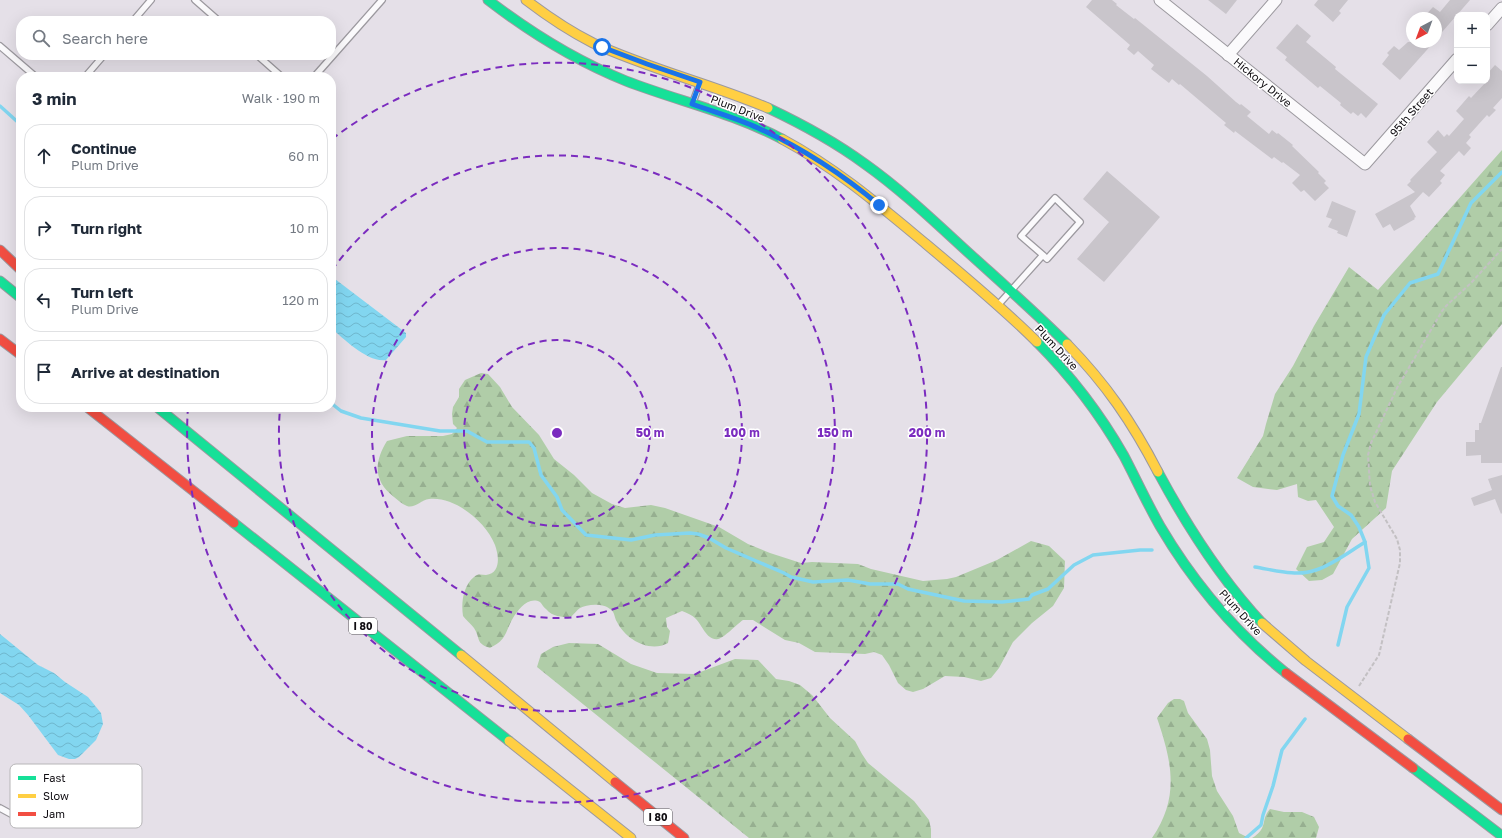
<!DOCTYPE html>
<html lang="en">
<head>
<meta charset="utf-8">
<style>
  body { margin:0; font-family:"Golos Text",sans-serif; background:#f2f2f3; color:#1f2937 }
  .controls { position:absolute; right:12px; top:12px; display:grid; overflow:hidden; border-radius:8px; box-shadow:0 4px 16px #0002 }
  .controls button { width:36px; height:36px; display:grid; place-items:center; padding:0; border:0; border-bottom:1px solid #e0e1e3; background:#fff; color:#1f2937; font:20px sans-serif }
  .compass { position:absolute; left:1406px; top:12px; width:36px; height:36px; border-radius:50%; background:#fff; box-shadow:0 4px 16px #0002; rotate:221deg }
  .stop { position:absolute; width:12px; height:12px; margin:-9px; border:3px solid #1a73e8; border-radius:50%; background:#fff }
  .stop.end { background:#1a73e8; border-color:#fff; box-shadow:0 1px 4px #0008 }
  .list { margin:0; padding:0; list-style:none }
  h2 { display:flex; justify-content:space-between; align-items:center; height:52px; margin:0; padding:0 16px; font-size:17px }
  h2 small { font-size:13px; font-weight:400; color:#747a83 }
  .list li { display:grid; grid-template-columns:26px 1fr auto; gap:12px; align-items:center; box-sizing:border-box; height:64px; margin:0 8px 8px; padding:0 8px; border:1px solid #e0e1e3; border-radius:16px }
  .list b { display:block; font-size:15px; white-space:nowrap }
  .list p { margin:0; font-size:13px; white-space:nowrap; color:#747a83 }
  .list em { font-size:13px; font-style:normal; color:#747a83 }
  .icon { flex:none; width:22px; height:22px; fill:none; stroke:currentColor; stroke-width:2; stroke-linecap:round; stroke-linejoin:round }
  .map { position:relative; flex:none; width:1502px; height:838px; overflow:hidden }
  .search { position:absolute; background:#fff; box-shadow:0 4px 16px #0002; left:16px; top:16px; width:320px; height:44px; display:flex; align-items:center; gap:10px; box-sizing:border-box; padding:0 14px; border-radius:16px; color:#747a83; font-size:15px }
  .panel { position:absolute; background:#fff; box-shadow:0 4px 16px #0002; left:16px; top:72px; width:320px; height:340px; border-radius:16px }
  .map>svg:first-child { display:block }
</style>
</head>
<body>
<div class="map">
<svg width="1502" height="838" viewBox="0 0 1502 838">
  <defs>
    <pattern id="forest-firs" width="22" height="20" patternUnits="userSpaceOnUse"><rect width="22" height="20" fill="#b0cda8"/><path d="M5 1l3.5 6h-7zM16 11l3.5 6h-7z" fill="#96af90"/></pattern>
    <pattern id="water-waves" width="16" height="10" patternUnits="userSpaceOnUse"><rect width="16" height="10" fill="#82d6f0"/><path d="M0 5q4-4 8 0t8 0" fill="none" stroke="#6fb6cd"/></pattern>
  </defs>
  <rect width="100%" height="100%" fill="#e5e0e8"/>
  <g fill="url(#forest-firs)">
    <path d="M1502,150v174l-65,78 -45,69 -6,37 -34,31 -19,35 -11,6 -13,1 -13,-12 11,-22 17,-5 10,-15 -18,-27 -8,1 -10,-4 -1,-13 -20,6 -24,-3 -16,-9 26,-42 3,-12 9,-30 18,-28 21,-40 35,-59 29,23z"/>
    <path d="M481,373l7,1 12,13 12,20 27,28 15,24 20,16 18,18 20,11 13,4 26,-3 14,3 54,19 29,17 22,9 31,10 11,-1 46,2 13,5 52,12 24,-2 9,-2 41,-17 34,-19 18,5 16,15 -1,27 -11,18 -21,17 -19,19 -14,26 -8,10 -10,3 -17,-4 -19,-1 -22,13 -10,3 -7,-2 -8,-7 -9,-18 -7,-10 -8,-3 -9,2 -50,-2 -16,-9 -14,-3 -32,-20h-10c-6,4 -19,18 -25,19 -11,2 -16,-14 -22,-20 -4,-4 -9,-6 -14,-8l-16,7 1,9 3,4 -2,12c-18,10 -42,-3 -51,-21 -3,-5 -2,-10 -7,-13 -7,-6 -23,-5 -30,-1 -3,2 -6,6 -9,9 -10,0 -18,0 -25,-8 -2,-1 -4,-5 -6,-7 -12,-6 -22,8 -27,16 -8,14 -6,22 -23,30 -15,-5 -9,-9 -16,-20 -3,-4 -8,-8 -11,-12 -2,-13 0,-30 11,-39 4,-4 8,-2 12,-2 15,-2 13,-19 9,-30 -9,-23 -40,-49 -66,-46 -8,1 -15,10 -22,7 -5,-2 -9,-6 -13,-9 -21,-16 -20,-35 -7,-56l20,-5h36l9,-2 5,-6 -4,-4 -1,-10 1,-7 6,-10v-8l6,-9z"/>
    <path d="M569,643l29,1 33,20 26,9 38,1 40,-15 23,1 18,19 13,2 11,4 12,10 18,23 25,23 7,13 6,9 46,38 15,19 2,9v9h-182l-212,-171 4,-13 12,-7z"/>
    <path d="M1174,699h6l4,2 4,12 19,26 3,11 2,26 5,15 16,25 6,17 10,5h-97c28,-41 20,-76 5,-120l11,-15z"/>
    <path d="M1270,809l14,3h18l12,5 5,10 -3,11h-64c17,-10 8,-18 18,-29z"/>
  </g>
  <g fill="url(#water-waves)">
    <path d="M331,276l75,57v4l-20,23c-18,3 -42,-21 -55,-32z"/>
    <path d="M0,634l38,31 16,8 11,9 23,15 13,16 2,11 -7,16 -17,17 -4,2h-6l-11,-4 -30,-40 -9,-10 -19,-12z"/>
  </g>
  <g fill="none" stroke-linecap="round" stroke-linejoin="round">
    <g stroke="#82d6f0" stroke-width="3.5">
      <path d="M0,106l21,19"/>
      <path d="M331,403l10,8 20,7 79,13h27l20,11h42l5,6 7,27 16,22 5,13 24,25 45,5 24,-5 35,-2 8,1 11,4 17,10 58,25 7,4 22,5 35,-2 22,4h28l10,5 56,12 38,1 27,-3 3,-4 16,-6 26,-24 19,-10 47,-5h12"/>
      <path d="M1255,567c19,3 42,10 61,3 18,-6 33,-18 49,-28"/>
      <path d="M1338,645l9,-38 22,-39 -4,-26 -6,-15 -8,-12 -13,-9 -6,-10 11,-41 16,-41 7,-57 18,-42 26,-32 28,-9 33,-71 31,-31"/>
      <path d="M1246,838l15,-13 2,-10 10,-29 9,-36 23,-31"/>
    </g>
  </g>
  <g fill="#c9c5cb">
    <path d="M1092,0h20l5,4 -1,1 18,14 1,-1 72,58 29,26 4,3 1,-1 10,8 -4,4 22,18 3,-4 5,4 1,-1 15,12 -1,1 27,26 -1,1 8,8 -2,2 5,5 -14,13 -11,-11 -3,2 -9,-9 8,-8 -17,-13 -1,1 -8,-6 -2,2 -37,-28 -1,2 -10,-8 2,-2 -46,-39 -1,1 -7,-6 -3,4 -18,-14 3,-4 -16,-14 -4,4 -7,-6 3,-4 -44,-38z"/>
    <path d="M1208,0h29l-11,14z"/>
    <path d="M1318,0h30l-9,11 2,2 -8,9 -19,-17z"/>
    <path d="M1450,0h20l-34,39v-21h-13l10,-11 7,5z"/>
    <path d="M1297,24l14,12 -5,6 30,25 -1,2 43,35 -12,14 -5,-5 -3,3 -5,-4 -2,2 -11,-9 1,-2 -21,-17 -2,2 -33,-28 2,-3 -11,-9z"/>
    <path d="M1408,42h26l-34,38 -18,-16 7,-9 -2,-2 7,-7 5,4z"/>
    <path d="M1495,65l7,6v27l-9,10 3,2 -7,7 -2,-2 -18,20 2,2 -5,6 5,5 -7,8 -5,-5 -19,20 5,4 -5,6 2,2 -13,14 -6,-5 -13,14 6,11 -2,1 1,1 -21,12 -4,-7 -7,4 -8,-14 40,-22 -8,-7 4,-4 -1,-1 27,-28 -10,-10 11,-12 6,7 3,-3 2,2 15,-17 -8,-8 13,-15 2,2 16,-17v-7z"/>
    <path d="M1107,171l53,46 -56,65 -27,-23 32,-37 -26,-23z"/>
    <path d="M1332,201l24,10 -9,26 -10,-4 1,-2 -10,-4 4,-8 -6,-2z"/>
    <path d="M1501,367h1v96h-21v-8l-15,1v-14h9v-12h4v-7h2z"/>
    <path d="M1502,475v38l-1,1 -6,-15 -21,7 -3,-8 21,-8 -4,-11z"/>
  </g>
  <g fill="none" stroke-linecap="round" stroke-linejoin="round">
    <g stroke="#9c999f" stroke-width="8">
      <g id="lane">
        <path d="M195,0l24,21"/>
        <path d="M133,21l18,-21"/>
        <path d="M0,46l36,31"/>
        <path d="M257,55l25,22"/>
        <path d="M85,77l19,-22"/>
        <path d="M314,77l68,-77"/>
        <path d="M693,102l7,-19"/>
        <path d="M999,304l44,-49 4,4 33,-37 -25,-24 -34,38 22,19"/>
        <path d="M1223,611l15,-12"/>
        <path d="M0,808l24,13"/>
      </g>
    </g>
    <g stroke="#9c999f" stroke-width="13">
      <g id="street">
        <path d="M1160,0l205,164 92,-105"/>
        <path d="M1487,25l15,-17"/>
        <path d="M1228,55l48,-55"/>
      </g>
    </g>
    <g stroke="#9c999f" stroke-width="11">
      <g id="fast">
        <path d="M488,0c43,33 88,61 138,81 52,20 107,32 156,58"/>
        <path d="M768,108c34,16 67,34 97,56 38,27 72,60 106,91 32,29 65,58 96,89"/>
        <path d="M0,281l21,17"/>
        <path d="M1037,342c34,34 63,72 87,114 12,23 23,47 36,70 33,56 76,107 126,147"/>
        <path d="M157,407l304,248"/>
        <path d="M1158,472c29,54 62,106 104,151"/>
        <path d="M234,523l275,218"/>
        <path d="M1413,768l89,68"/>
      </g>
    </g>
    <g stroke="#9c999f" stroke-width="11">
      <g id="slow">
        <path d="M526,0c21,16 43,31 67,43 56,26 118,41 175,65"/>
        <path d="M782,139c54,29 97,66 144,105 38,32 76,63 111,98"/>
        <path d="M1067,344c39,40 65,78 91,128"/>
        <path d="M1262,623l44,38 102,78"/>
        <path d="M461,655l154,127"/>
        <path d="M509,741l122,97"/>
      </g>
    </g>
    <g stroke="#9c999f" stroke-width="11">
      <g id="jam">
        <path d="M0,250l21,20"/>
        <path d="M0,339l21,16"/>
        <path d="M87,407l147,116"/>
        <path d="M1286,673l127,95"/>
        <path d="M1408,739l94,71"/>
        <path d="M615,782l69,56"/>
      </g>
    </g>
    <path stroke="#c3c0c3" stroke-width="2" stroke-dasharray="4 2" stroke-linecap="butt" d="M1359,686l20,-31 21,-92v-13l-3,-11 -22,-37 -5,-16 -2,-31 3,-12 26,-55 45,-77 4,-5 25,-23 31,-34"/>
    <use href="#lane" stroke="#fbfafc" stroke-width="5.5"/>
    <use href="#street" stroke="#fbfafc" stroke-width="11"/>
    <use href="#fast" stroke="#16e098" stroke-width="9"/>
    <use href="#slow" stroke="#ffcf43" stroke-width="9"/>
    <use href="#jam" stroke="#f24e42" stroke-width="9"/>
  </g>
  <g fill="none" stroke-linecap="round" stroke-linejoin="round">
    <path stroke="#1a73e8" stroke-width="5" d="M602,47l45,17 53,18 -8,22c22,8 45,14 66,24 44,20 84,46 121,77"/>
  </g>
  <g fill="none" stroke="#7b2cbf" stroke-width="2" stroke-dasharray="7 5">
    <circle cx="557" cy="433" r="93"/>
    <circle cx="557" cy="433" r="185"/>
    <path d="M332 270A278 278 0 1 1 280 409"/>
    <path d="M332 139A370 370 0 1 1 188 407"/>
  </g>
  <g text-anchor="middle" dominant-baseline="central" stroke-width="3" stroke-linejoin="round" paint-order="stroke">
    <g fill="#fff" stroke="#575558" stroke-width="1">
      <rect x="349" y="618" width="28" height="16" rx="3"/>
      <rect x="644" y="809" width="28" height="16" rx="3"/>
    </g>
    <g font-size="10" font-weight="bold" fill="#0f0c11">
      <text x="363" y="626">I 80</text>
      <text x="658" y="817">I 80</text>
    </g>
    <g font-size="11" fill="#0f0c11" stroke="#fff">
      <text transform="translate(1263 82) rotate(39)">Hickory Drive</text>
      <text transform="translate(738 108) rotate(21)">Plum Drive</text>
      <text transform="translate(1411 112) rotate(-49)">95th Street</text>
      <text transform="translate(1057 347) rotate(47)">Plum Drive</text>
      <text transform="translate(1241 612) rotate(48)">Plum Drive</text>
    </g>
  </g>
  <rect x="10" y="764" width="132" height="64" rx="6" fill="#fff" stroke="#b7b6b8" stroke-width="1"/>
  <rect x="18" y="776" width="18" height="4" fill="#16e098"/>
  <rect x="18" y="794" width="18" height="4" fill="#ffcf43"/>
  <rect x="18" y="812" width="18" height="4" fill="#f24e42"/>
  <g font-size="11" fill="#0f0c11">
    <text x="43" y="782">Fast</text>
    <text x="43" y="800">Slow</text>
    <text x="43" y="818">Jam</text>
  </g>
  <circle cx="557" cy="433" r="6" fill="#7b2cbf" stroke="#fff" stroke-width="2"/>
  <g font-size="12" text-anchor="middle" font-weight="bold" fill="#7b2cbf" stroke="#fff" stroke-width="3" stroke-linejoin="round" paint-order="stroke">
    <text x="650" y="437">50 m</text>
    <text x="742" y="437">100 m</text>
    <text x="835" y="437">150 m</text>
    <text x="927" y="437">200 m</text>
  </g>
</svg>
<div class="controls">
<button>+</button>
<button>−</button>
</div>
<svg class="compass" viewBox="-18 -18 36 36"><path d="M0-13l5 13h-10z" fill="#e53935"/><path d="M0 13l5-13h-10z" fill="#747a83"/></svg>
<div class="stop" style="left:602px;top:47px"></div>
<div class="stop end" style="left:879px;top:205px"></div>
<div class="search"><svg class="icon" aria-label="search" viewBox="0 0 24 24"><circle cx="10" cy="10" r="6"/><path d="M15 15l6 6"/></svg>Search here</div>
<section class="panel">
<h2>3 min<small>Walk · 190 m</small></h2>
<ul class="list">
<li><svg class="icon" aria-label="ahead" viewBox="0 0 24 24"><path d="M12 20V5M6 11l6-6 6 6"/></svg><div><b>Continue</b><p>Plum Drive</p></div><em>60 m</em></li>
<li><svg class="icon" aria-label="right" viewBox="0 0 24 24"><path d="M7 20v-9h11M14 6l5 5-5 5"/></svg><div><b>Turn right</b></div><em>10 m</em></li>
<li><svg class="icon" aria-label="left" viewBox="0 0 24 24"><path d="M17 20v-9H6M10 6l-5 5 5 5"/></svg><div><b>Turn left</b><p>Plum Drive</p></div><em>120 m</em></li>
<li><svg class="icon" aria-label="arrive" viewBox="0 0 24 24"><path d="M6 21V4h12l-3 4 3 4H6"/></svg><div><b>Arrive at destination</b></div></li>
</ul>
</section>
</div>
</body>
</html>
